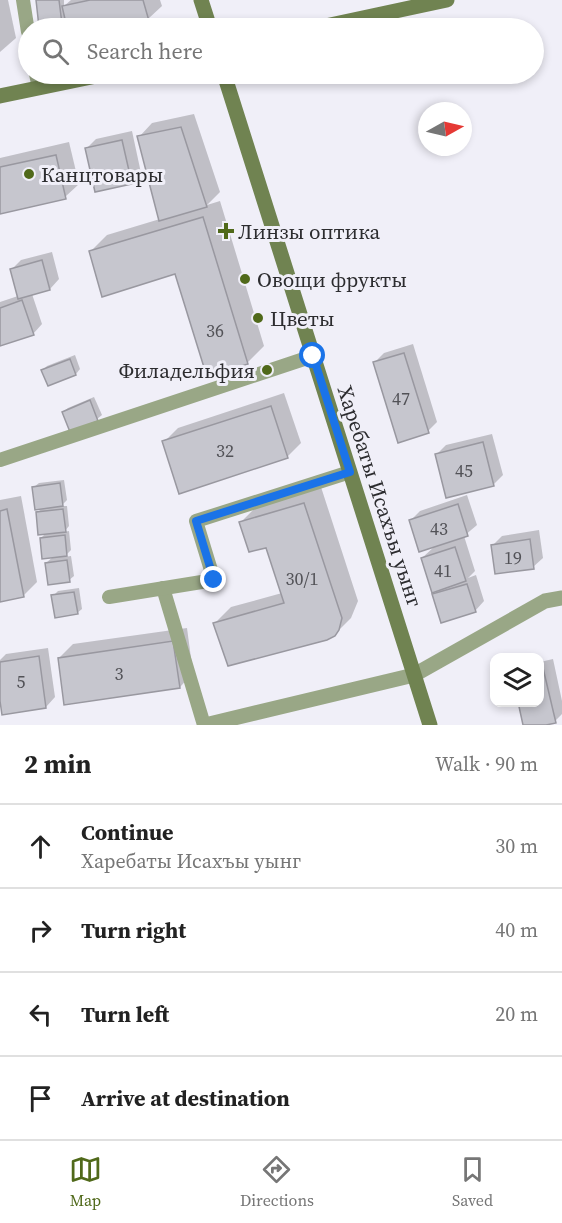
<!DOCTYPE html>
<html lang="en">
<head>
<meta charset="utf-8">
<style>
  body { margin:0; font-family:"Source Serif 4",serif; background:#f6f6f6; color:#222 }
  .controls { position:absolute; right:18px; bottom:18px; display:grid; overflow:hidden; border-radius:12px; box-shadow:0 3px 9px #0003 }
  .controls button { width:54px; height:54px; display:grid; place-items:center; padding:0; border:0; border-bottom:2px solid #e0e0e0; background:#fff; color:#222; font:30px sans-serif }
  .compass { position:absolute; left:418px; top:102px; width:54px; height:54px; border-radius:50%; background:#fff; box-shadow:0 3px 9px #0003; rotate:82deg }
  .stop { position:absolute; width:18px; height:18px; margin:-14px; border:4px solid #1a73e8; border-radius:50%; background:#fff }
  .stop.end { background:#1a73e8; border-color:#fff; box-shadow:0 2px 6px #0008 }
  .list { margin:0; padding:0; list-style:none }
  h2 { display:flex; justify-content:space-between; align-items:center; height:78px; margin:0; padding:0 24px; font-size:26px }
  h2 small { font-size:20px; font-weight:400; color:#767676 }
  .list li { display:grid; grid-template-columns:39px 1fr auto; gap:18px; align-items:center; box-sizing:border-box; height:84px; padding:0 24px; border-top:2px solid #e0e0e0 }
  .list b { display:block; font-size:22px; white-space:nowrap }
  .list p { margin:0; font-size:20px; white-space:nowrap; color:#767676 }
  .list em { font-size:20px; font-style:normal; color:#767676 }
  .icon { flex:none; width:33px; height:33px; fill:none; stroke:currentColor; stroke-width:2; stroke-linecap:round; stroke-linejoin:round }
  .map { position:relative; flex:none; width:562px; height:725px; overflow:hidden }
  .search { position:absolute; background:#fff; box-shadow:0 3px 9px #0003; left:18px; right:18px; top:18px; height:66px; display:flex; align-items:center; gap:15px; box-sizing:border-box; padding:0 21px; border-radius:33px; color:#767676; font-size:22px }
  .sheet { height:414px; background:#fff }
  nav { display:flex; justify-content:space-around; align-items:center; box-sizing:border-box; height:84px; border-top:2px solid #e0e0e0; background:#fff; font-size:16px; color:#767676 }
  nav a { display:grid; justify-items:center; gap:3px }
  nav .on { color:#50691a }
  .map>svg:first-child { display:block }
</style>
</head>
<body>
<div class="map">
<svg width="562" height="725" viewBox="0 0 562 725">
  <rect width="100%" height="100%" fill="#f0eff8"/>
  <g fill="#0003">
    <path d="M0,0h8l8,38 -16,14z"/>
    <path d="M38,0h26v6l7,-6h89l2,6 -14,13 -42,9h-37l-3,-11 -5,6z"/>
    <path d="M194,114l26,78 -13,13 13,-4 44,145 -17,17 -71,-91 -86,-20 17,-17 53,-16 -21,-82 13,-14z"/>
    <path d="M132,131l9,42 -9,9 -36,8 -9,-42 9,-9z"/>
    <path d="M69,142l10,42 -14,13 -65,15v-54z"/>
    <path d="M52,252l7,27 -9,10 -18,5 10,30 -9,10 -33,11v-43l18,-6 -7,-26 10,-10z"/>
    <path d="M413,344l24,78 -9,9 -54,-68 10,-10z"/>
    <path d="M75,355l5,14 -4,5 -27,10 -6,-14 4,-4z"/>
    <path d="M284,393l17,50 -14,14 -123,-15 14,-14z"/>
    <path d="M94,397l8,18 -5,4 -34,-7 5,-4z"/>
    <path d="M492,434l11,41 -10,10 -57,-30 10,-10z"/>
    <path d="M64,480l3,20 -6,6h6l2,20 -5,6 5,-1 2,19 -7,7 7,-1 3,20 -5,4 -23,-17 8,-7 -13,-18 6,-6 -10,-19 6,-6 -9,-20 5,-4z"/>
    <path d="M321,487l37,114 -7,17 -17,17 -120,-11 17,-17 51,-14 -15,-47 -26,-24 17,-17z"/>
    <path d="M467,495l10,30 -13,11 11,35 -7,7 8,-3 8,26 -9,10 -41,-16 7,-7 -19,-30 13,-12 -25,-25 10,-10z"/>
    <path d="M21,496l16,86 -14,14 -23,4v-100z"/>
    <path d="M539,530l4,28 -10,9 -40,-22 9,-9z"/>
    <path d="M79,588l3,21 -5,4 -24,-17 5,-5z"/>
    <path d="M187,628l6,45 -13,14 -121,-29 14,-14z"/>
    <path d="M48,648l7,49 -9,10 -44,-2 -2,2v-47l6,-6z"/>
    <path d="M553,659l9,42v13l-7,7 -15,4h-15l-5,-23h20v-40z"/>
  </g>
  <g fill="#c6c6ce" stroke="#9998a0" stroke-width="1.5">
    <path d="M36,0h23l3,24 -23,3z"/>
    <path d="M90,0h53l6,21 -36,7h-46l-5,-22z"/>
    <path d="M181,127l26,80 -48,14 -22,-85z"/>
    <path d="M122,140l10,44 -37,8 -10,-44z"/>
    <path d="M56,155l10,44 -66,15v-47z"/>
    <path d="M203,217l45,147 -41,13 -32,-103 -73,23 -13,-46z"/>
    <path d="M42,260l8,30 -32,9 -8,-30z"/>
    <path d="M22,300l12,35 -34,11v-38z"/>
    <path d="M404,353l25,80 -31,10 -25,-81z"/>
    <path d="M70,359l6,16 -28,11 -7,-16z"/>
    <path d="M90,400l8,21 -28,11 -8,-20z"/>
    <path d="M271,406l17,52 -109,36 -17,-53z"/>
    <path d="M483,442l11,44 -48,12 -11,-44z"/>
    <path d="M60,483l3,23 -28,4 -3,-23z"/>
    <path d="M304,503l38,115 -3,12 -4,6 -8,4 -99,26 -15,-43 71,-20 -18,-55 -17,4 -10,-30z"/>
    <path d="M458,504l10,32 -49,16 -10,-32z"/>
    <path d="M7,509l17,88 -24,5v-91z"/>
    <path d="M63,509l3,23 -28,3 -2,-23z"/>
    <path d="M65,535l2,21 -25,3 -2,-21z"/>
    <path d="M530,539l4,30 -39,5 -4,-29z"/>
    <path d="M455,547l11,34 -34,12 -11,-35z"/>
    <path d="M67,560l3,22 -22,3 -3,-22z"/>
    <path d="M467,584l9,28 -35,11 -9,-29z"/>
    <path d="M74,592l4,22 -23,4 -4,-23z"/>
    <path d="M173,641l7,47 -116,17 -6,-47z"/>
    <path d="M39,656l7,52 -44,7 -2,-14v-39z"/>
    <path d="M543,668l13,55 -10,2h-23l-5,-23h22v-33z"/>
  </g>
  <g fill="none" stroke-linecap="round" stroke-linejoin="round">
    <g stroke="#99a786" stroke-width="14">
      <path d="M23,0l5,32"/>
      <path d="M36,74l3,14"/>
      <path d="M0,460l313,-104"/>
      <path d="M163,588l41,137"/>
      <path d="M109,597l105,-17 -18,-59 154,-49"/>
    </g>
    <path stroke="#99a786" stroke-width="15" d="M205,725l209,-50 131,-74 17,-3"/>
    <g stroke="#708351" stroke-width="15">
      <path d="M201,0l9,28"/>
      <path d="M316,28l131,-28"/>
      <path d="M224,74l206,651"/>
      <path d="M0,96l106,-22"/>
    </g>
  </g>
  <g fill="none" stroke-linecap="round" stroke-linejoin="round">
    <path stroke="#1a73e8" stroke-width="8" d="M214,580l-18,-59 154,-49 -37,-116"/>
  </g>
  <g fill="#50691a" stroke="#f0eff8" stroke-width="2">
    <circle cx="29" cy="174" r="6"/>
    <path d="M223 222h6v6h6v6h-6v6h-6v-6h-6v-6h6z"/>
    <circle cx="245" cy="279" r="6"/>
    <circle cx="258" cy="318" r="6"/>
    <circle cx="267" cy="370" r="6"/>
  </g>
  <g text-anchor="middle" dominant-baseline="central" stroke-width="6" stroke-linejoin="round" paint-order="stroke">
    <g font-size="18" fill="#525257">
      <text x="215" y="330">36</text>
      <text x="401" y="398">47</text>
      <text x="225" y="450">32</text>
      <text x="464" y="470">45</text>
      <text x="439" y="528">43</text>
      <text x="513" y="557">19</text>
      <text x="443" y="570">41</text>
      <text x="302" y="578">30/1</text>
      <text x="119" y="673">3</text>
      <text x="21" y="681">5</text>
    </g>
    <g font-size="21" fill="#2c2c2f" stroke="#f0eff8" text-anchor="start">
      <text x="41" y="174">Канцтовары</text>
      <text x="238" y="231">Линзы оптика</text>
      <text x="257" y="279">Овощи фрукты</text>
      <text x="270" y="318">Цветы</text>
      <text x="255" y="370" text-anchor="end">Филадельфия</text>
    </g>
    <g font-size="21" fill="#2c2c2f" stroke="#f0eff8">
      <text transform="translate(380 496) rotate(72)">Харебаты Исахъы уынг</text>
    </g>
  </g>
</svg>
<div class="controls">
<button><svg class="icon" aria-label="layers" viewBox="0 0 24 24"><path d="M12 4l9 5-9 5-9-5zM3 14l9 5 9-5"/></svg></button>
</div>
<svg class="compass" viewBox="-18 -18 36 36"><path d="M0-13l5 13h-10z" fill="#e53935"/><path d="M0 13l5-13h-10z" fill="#767676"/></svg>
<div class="stop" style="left:313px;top:356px"></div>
<div class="stop end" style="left:214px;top:580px"></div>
<div class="search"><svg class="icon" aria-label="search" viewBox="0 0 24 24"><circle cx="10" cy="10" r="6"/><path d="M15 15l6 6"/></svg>Search here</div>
</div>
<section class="sheet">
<h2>2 min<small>Walk · 90 m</small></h2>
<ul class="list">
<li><svg class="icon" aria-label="ahead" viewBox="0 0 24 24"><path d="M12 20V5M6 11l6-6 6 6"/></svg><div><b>Continue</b><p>Харебаты Исахъы уынг</p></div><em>30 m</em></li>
<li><svg class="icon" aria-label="right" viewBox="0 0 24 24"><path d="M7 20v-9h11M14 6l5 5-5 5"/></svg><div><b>Turn right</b></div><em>40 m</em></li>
<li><svg class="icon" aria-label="left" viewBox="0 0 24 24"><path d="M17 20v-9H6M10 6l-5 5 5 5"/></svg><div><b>Turn left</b></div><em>20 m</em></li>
<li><svg class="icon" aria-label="arrive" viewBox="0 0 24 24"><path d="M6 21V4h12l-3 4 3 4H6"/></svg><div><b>Arrive at destination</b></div></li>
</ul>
</section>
<nav>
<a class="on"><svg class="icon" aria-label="map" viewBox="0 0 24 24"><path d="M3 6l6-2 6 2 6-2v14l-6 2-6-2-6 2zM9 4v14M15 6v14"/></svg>Map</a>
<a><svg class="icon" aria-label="directions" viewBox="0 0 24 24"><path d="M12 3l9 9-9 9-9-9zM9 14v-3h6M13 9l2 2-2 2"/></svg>Directions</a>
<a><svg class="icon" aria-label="saved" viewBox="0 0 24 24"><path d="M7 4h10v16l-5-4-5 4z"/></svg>Saved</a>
</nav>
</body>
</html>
